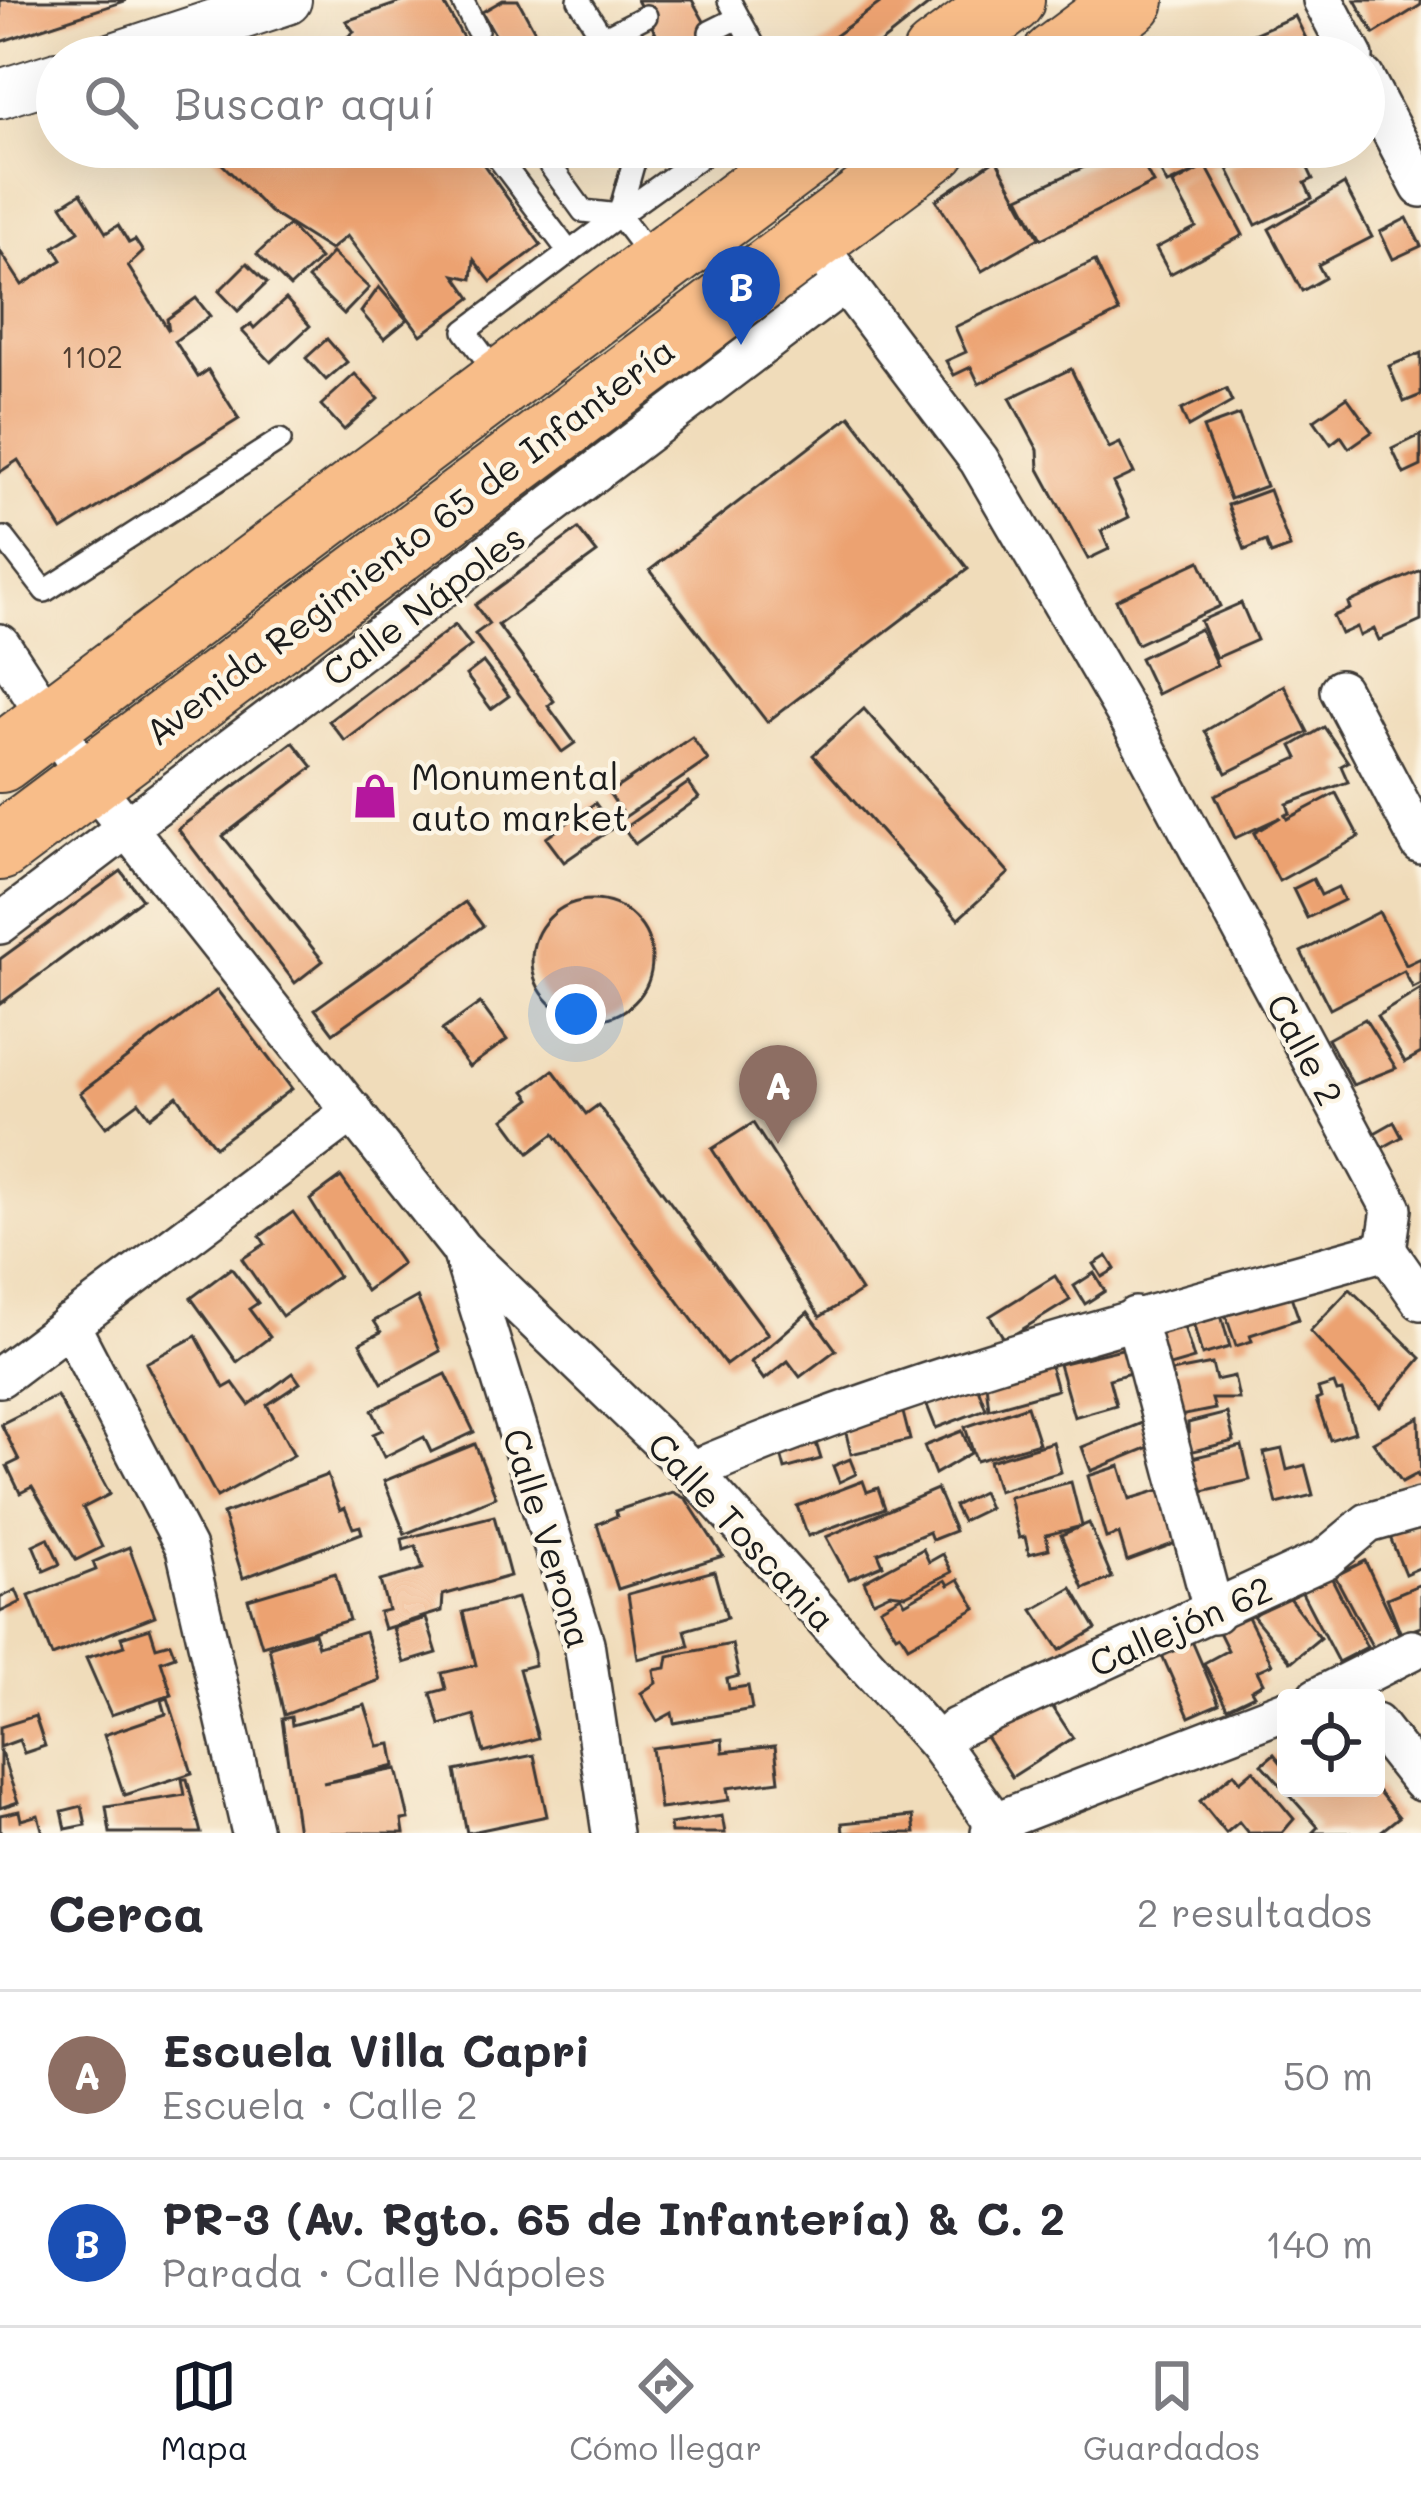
<!DOCTYPE html>
<html lang="es">
<head>
<meta charset="utf-8">
<style>
  body { margin:0; font-family:Mali,sans-serif; background:#f7f7f7; color:#2b2b33 }
  .controls { position:absolute; right:36px; bottom:36px; display:grid; overflow:hidden; border-radius:12px; box-shadow:0 12px 48px #0002 }
  .controls button { width:108px; height:108px; display:grid; place-items:center; padding:0; border:0; border-bottom:3px solid #e1e1e2; background:#fff; color:#2b2b33; font:60px sans-serif }
  .you { position:absolute; left:576px; top:1014px; width:42px; height:42px; margin:-30px; border:9px solid #fff; border-radius:50%; background:#1a73e8; box-shadow:0 0 0 18px #1a73e833 }
  .badge { display:grid; place-items:center; width:78px; height:78px; border-radius:50%; background:#111827; color:#fff; font-size:39px; font-weight:700 }
  .pin { position:absolute; translate:-50% -99px; filter:drop-shadow(0 3px 6px #0008) }
  .pin::after { content:''; position:absolute; top:63px; width:42px; height:36px; background:inherit; clip-path:polygon(0 0,100% 0,50% 100%) }
  .list { margin:0; padding:0; list-style:none }
  h2 { display:flex; justify-content:space-between; align-items:center; height:156px; margin:0; padding:0 48px; font-size:51px }
  h2 small { font-size:39px; font-weight:400; color:#7c7c81 }
  .list li { display:grid; grid-template-columns:78px 1fr auto; gap:36px; align-items:center; box-sizing:border-box; height:168px; padding:0 48px; border-top:3px solid #e1e1e2 }
  .list b { display:block; font-size:45px; white-space:nowrap }
  .list p { margin:0; font-size:39px; white-space:nowrap; color:#7c7c81 }
  .list em { font-size:39px; font-style:normal; color:#7c7c81 }
  .icon { flex:none; width:66px; height:66px; fill:none; stroke:currentColor; stroke-width:2; stroke-linecap:round; stroke-linejoin:round }
  .map { position:relative; flex:none; width:1421px; height:1833px; overflow:hidden }
  .search { position:absolute; background:#fff; box-shadow:0 12px 48px #0002; left:36px; right:36px; top:36px; height:132px; display:flex; align-items:center; gap:30px; box-sizing:border-box; padding:0 42px; border-radius:66px; color:#7c7c81; font-size:45px }
  .sheet { height:492px; background:#fff }
  nav { display:flex; justify-content:space-around; align-items:center; box-sizing:border-box; height:168px; border-top:3px solid #e1e1e2; background:#fff; font-size:33px; color:#7c7c81 }
  nav a { display:grid; justify-items:center; gap:6px }
  nav .on { color:#111827 }
  .map>svg:first-child { display:block }
</style>
</head>
<body>
<div class="map">
<svg width="1421" height="1833" viewBox="0 0 1421 1833">
  <rect width="100%" height="100%" fill="#fcf5e5"/>
  <filter id="ink" filterUnits="userSpaceOnUse"><feTurbulence type="fractalNoise" baseFrequency=".00833" numOctaves="2"/><feDisplacementMap in="SourceGraphic" scale="24" xChannelSelector="R" yChannelSelector="G"/><feConvolveMatrix kernelMatrix="1 2 1 2 8 2 1 2 1" color-interpolation-filters="sRGB"/></filter>
  <filter id="wash" filterUnits="userSpaceOnUse"><feTurbulence type="fractalNoise" baseFrequency=".004" numOctaves="4" result="noise"/><feDisplacementMap in="SourceGraphic" scale="48" xChannelSelector="R" yChannelSelector="G"/><feGaussianBlur stdDeviation="2.7" result="paint"/><feColorMatrix in="noise" values="0 0 0 0 0 0 0 0 0 0 0 0 0 0 0 0 0 1.4 0 .05"/><feComposite in="paint" operator="in"/></filter>
  <g filter="url(#wash)">
    <rect width="100%" height="100%" fill="#f0dcba"/>
    <g id="blocks">
      <g fill="#eca271">
        <path d="M0,0h125v1l-125,41z"/>
        <path d="M407,0h35l32,57h-154l34,-25 -8,-11z"/>
        <path d="M503,0h15l31,57h-41l-26,-45z"/>
        <path d="M637,0h55l32,57h-55z"/>
        <path d="M884,0h51l-72,57h-57z"/>
        <path d="M1355,0h66v5l-47,29z"/>
        <path d="M1295,16l20,41h-115z"/>
        <path d="M211,147h110l15,16 -9,-16h144l70,98 -50,37 -17,-22 -2,19 -17,-4 16,23 -50,37 -74,-99 -17,14 -60,-38 -62,-62z"/>
        <path d="M557,147h40l-32,17z"/>
        <path d="M1128,147h6l19,36 -112,56 -22,-42z"/>
        <path d="M1148,147h100l-42,19 37,69 -73,39 -14,-26 40,-21 -23,-43 26,-14 -32,14z"/>
        <path d="M1267,147h31l15,32 -8,4 7,15 -56,27 -29,-58z"/>
        <path d="M996,159l43,79 -57,33 -46,-71z"/>
        <path d="M1344,184l28,53 -54,28 7,13 -23,13 -33,-62z"/>
        <path d="M81,193l25,40 12,-8 11,18 6,-3 8,12 -15,14 41,65 -2,-12 29,-21 14,18 -35,25 23,36 10,-7 31,49 -177,111 -44,-70 -18,12v-221l22,34 40,-25 -8,-13 25,-16 -17,-26z"/>
        <path d="M1407,218l14,28 -28,13 -13,-27z"/>
        <path d="M289,225l31,34 -30,28 -33,-33z"/>
        <path d="M332,253l37,35 -25,26 -36,-35z"/>
        <path d="M1095,261l24,51 -140,72 -8,-17 -17,8 -8,-14 20,-9 -11,-25z"/>
        <path d="M247,263l20,20 -29,28 -19,-20z"/>
        <path d="M379,287l28,33 -23,19 -23,-27z"/>
        <path d="M286,299l24,27 -39,36 -29,-31 9,-7 3,4z"/>
        <path d="M327,339l20,23 -21,18 -20,-22z"/>
        <path d="M1421,353v42l-17,7 -15,-36z"/>
        <path d="M1071,369l38,79 11,-5 14,30 -21,10 16,34 -28,14 8,18 -21,10 -49,-90 -1,-19 -28,-52z"/>
        <path d="M355,374l23,25 -34,31 -23,-25z"/>
        <path d="M1226,389l6,13 -44,25 -7,-17z"/>
        <path d="M1347,397l25,35 -23,16 -8,-12 -10,8 -17,-24z"/>
        <path d="M1239,415l27,71 -36,13 -27,-71z"/>
        <path d="M850,416l118,153 -201,153 -117,-152z"/>
        <path d="M1421,435v31l-17,8 -12,-25z"/>
        <path d="M1269,490l21,57 -19,7 -5,-13 -21,9 -17,-45z"/>
        <path d="M578,529l19,24 -99,72 56,76 -6,5 27,37 -13,9 -87,-118 14,-10 -14,-19z"/>
        <path d="M1200,561l20,45 -83,38 -21,-44z"/>
        <path d="M1421,570v51l-42,19 -5,-11 -14,7 -3,-9 -16,7 -8,-18 17,-7 -2,-6z"/>
        <path d="M1241,603l16,37 -41,18 -16,-37z"/>
        <path d="M455,625l16,21 -126,95 -16,-20z"/>
        <path d="M1200,629l17,36 -60,29 -17,-36z"/>
        <path d="M483,662l26,34 -18,13 -25,-34z"/>
        <path d="M1284,685l24,47 -82,41 -21,-42z"/>
        <path d="M864,709l145,164 -51,46 -145,-164z"/>
        <path d="M1324,727l24,35 -7,4 7,16 -61,22 3,9 -5,2 2,4 49,-26 23,44 -80,44 -25,-48 27,-16 -46,21 -20,-43 83,-37 -6,-12z"/>
        <path d="M692,737l16,23 -83,57 -16,-24z"/>
        <path d="M293,742l20,25 -90,69 100,125 -28,22 -117,-154z"/>
        <path d="M688,783l11,15 -64,46 -11,-16z"/>
        <path d="M595,803l18,25 -49,34 -18,-24z"/>
        <path d="M121,871l21,28 -142,105v-45z"/>
        <path d="M1313,879l8,16 17,-8 6,13 -37,18 -14,-29z"/>
        <circle cx="592" cy="960" r="60"/>
        <path d="M465,902l18,24 -150,107 -18,-24z"/>
        <path d="M1379,912l27,53 15,-7v26l-8,4 -9,-17 -74,38 -29,-57z"/>
        <path d="M1421,989v64l-16,9 -28,-46z"/>
        <path d="M217,990l75,99 -77,58 -38,-51 -27,21 -11,-15 -33,25 -26,-34z"/>
        <path d="M480,1003l27,37 -38,27 -27,-37z"/>
        <path d="M1365,1019l31,49 -43,17 -25,-46z"/>
        <path d="M553,1070l33,44 12,-9 170,229 -42,31 -172,-231 -25,19 -25,-34 27,-20 -6,-8z"/>
        <path d="M1394,1122l8,15 -22,12 -9,-14z"/>
        <path d="M753,1123l108,168 -41,26 -108,-168z"/>
        <path d="M341,1177l61,87 -36,27 -56,-91z"/>
        <path d="M293,1212l45,64 -56,40 -40,-57 23,-15 -5,-8z"/>
        <path d="M1107,1256l8,13 -13,8 -8,-13z"/>
        <path d="M231,1268l27,35 -9,6 21,28 -33,25 -46,-64z"/>
        <path d="M1094,1273l11,18 -20,13 -11,-18z"/>
        <path d="M1055,1276l15,24 -65,40 -15,-24z"/>
        <path d="M1287,1285l12,34 -49,16 2,6 -16,5 -13,-39z"/>
        <path d="M1350,1289l71,69 -41,49 -70,-76z"/>
        <path d="M417,1297l23,54 -58,32 -22,-40 21,-11 -7,-11z"/>
        <path d="M1219,1308l11,39 -28,8 -11,-40z"/>
        <path d="M808,1312l28,38 -36,27 -12,-16 -24,19 -13,-18z"/>
        <path d="M1182,1320l12,39 -38,11 -11,-39z"/>
        <path d="M196,1336l28,52 9,-5 16,22 44,-32 7,10 -33,22 27,50 -77,42 -71,-134z"/>
        <path d="M1130,1347l7,24 -28,8 7,26 -42,12 -15,-53z"/>
        <path d="M1049,1362l8,28 -68,19 -4,-34z"/>
        <path d="M1212,1364l4,16 18,-4 5,23h-27l3,10 -40,8 -9,-44z"/>
        <path d="M446,1374l28,58 -43,20 -7,-15 -40,20 -11,-23 9,-4 -10,-20z"/>
        <path d="M974,1377l12,32 -50,19 -11,-28z"/>
        <path d="M1334,1384l3,8 5,-1 13,41 -25,8 -14,-40 5,-2 -3,-9z"/>
        <path d="M57,1396l53,98 -27,14 19,39 -26,13 -44,-73 -12,6 -13,-27 12,-6 -18,-36z"/>
        <path d="M900,1401l10,39 -59,14 -9,-38z"/>
        <path d="M1027,1406l12,37 -63,18 -11,-34z"/>
        <path d="M1227,1413l7,28 -45,11 -1,-29z"/>
        <path d="M1157,1417l-5,29 -61,25 -9,-24z"/>
        <path d="M1419,1417l2,66 -4,-9 -15,8 -29,-40z"/>
        <path d="M812,1430l9,29 -36,10 -8,-30z"/>
        <path d="M962,1431l9,22 -36,21 -11,-28z"/>
        <path d="M1053,1442l8,30 -63,19 -9,-30z"/>
        <path d="M475,1444l21,53 -91,37 -21,-53z"/>
        <path d="M1242,1446l8,34 -56,13 -7,-34z"/>
        <path d="M1282,1449l5,21 18,-5 8,30 -36,9 -13,-51z"/>
        <path d="M850,1459l6,15 -17,8 -6,-16z"/>
        <path d="M1120,1466l10,33 43,-13 16,52 -62,23 -8,-27 -13,4 -18,-62z"/>
        <path d="M327,1475l13,35 5,-2 8,20 7,-2 2,7 -119,45 -20,-64z"/>
        <path d="M863,1481l4,11 11,-4 7,20 -77,28 -11,-30z"/>
        <path d="M1071,1482l11,44 -36,9 3,14 -20,5 -4,-17 -6,1 -10,-41z"/>
        <path d="M937,1489l18,42 -23,9 -3,-8 -51,21 5,12 -34,14 -23,-42z"/>
        <path d="M673,1492l13,7 37,57 -105,33 -21,-65 20,-8 -2,-5z"/>
        <path d="M982,1492l7,16 -27,13 -8,-15z"/>
        <path d="M494,1516l16,60 -67,19 -1,16 -58,18 -5,-17 9,-2 -8,-29 43,-12 -7,-23 -12,4 -2,-11z"/>
        <path d="M1089,1523l23,55 -28,11 -23,-54z"/>
        <path d="M1402,1526l2,7 17,-7v41l-16,7 -17,-42z"/>
        <path d="M48,1538l12,26 -16,7 -11,-26z"/>
        <path d="M129,1547l26,69 -103,40 -23,-60 67,-26 -3,-8z"/>
        <path d="M923,1549l6,13 14,-8 9,18 -46,23 -16,-2 -17,8 -9,-20z"/>
        <path d="M1365,1561l35,74 -27,13 -38,-72z"/>
        <path d="M1326,1567l41,80 -29,15 -40,-77z"/>
        <path d="M714,1571l13,47 -42,12 4,16 -51,13 -10,-65z"/>
        <path d="M335,1573l14,47 -87,26 -14,-47z"/>
        <path d="M959,1579l17,29 -68,38 -8,-13 -4,2 -16,-27 21,-12 4,7 41,-23 3,5z"/>
        <path d="M1421,1584v43l-20,7 -14,-36z"/>
        <path d="M1072,1588l24,41 -36,21 -27,-40z"/>
        <path d="M16,1590l5,12 -21,10v-14z"/>
        <path d="M1283,1590l37,48 -29,24 -38,-46z"/>
        <path d="M517,1598l17,55v12l-15,4 19,69 -54,15 -10,-38 -34,10 -9,-32 15,-4 -4,-16 34,-8 -13,-53z"/>
        <path d="M1246,1613l26,51 -15,7 6,12 -12,7 3,5 -27,13 -23,-45 24,-13 -11,-22z"/>
        <path d="M426,1618l11,35 -33,10 -11,-35z"/>
        <path d="M150,1628l6,19 14,-4 5,13 -14,5 11,34 -61,20 -25,-57 38,-12 -3,-9z"/>
        <path d="M365,1632l15,48 -96,35 -15,-68 45,-14 4,13z"/>
        <path d="M1189,1634l30,70 -30,13 -30,-69z"/>
        <path d="M732,1644l7,32 -12,3 2,10 19,-3 4,23 -78,14 -2,-10 -15,8 -16,-28 15,-10 -2,-13 12,-2 2,-12z"/>
        <path d="M1045,1695l28,43 -61,39 -33,-51z"/>
        <path d="M168,1698l24,75 -68,22 -20,-60 62,-21 -4,-14z"/>
        <path d="M365,1705l13,41 13,-2 4,22 -72,17 74,-14 12,50 -7,1 2,13h-106l-16,-114 9,-2 1,8z"/>
        <path d="M35,1716l10,30 -21,7 -5,-13 -19,7v-20z"/>
        <path d="M722,1739l1,13 52,-6 4,35 -52,7 2,12 -69,9 -8,-61z"/>
        <path d="M0,1749l18,53 -18,6z"/>
        <path d="M1274,1754l12,15v19h90l23,29 -20,16h-67l6,-6 -56,-63z"/>
        <path d="M534,1755l13,61 -80,17 -12,-62z"/>
        <path d="M1253,1770l41,49 -12,14h-34l-9,-11 -13,11 -26,-32 34,-28 6,8z"/>
        <path d="M182,1779h5l14,54h-91l-4,-26 79,-12z"/>
        <path d="M82,1806l4,19 -20,4 -4,-18z"/>
        <path d="M19,1811l2,9 17,-5 5,18h-43v-18z"/>
        <path d="M722,1816l3,17h-54l-1,-9z"/>
        <path d="M913,1816l2,17h-72l-1,-10z"/>
      </g>
    </g>
  </g>
  <g filter="url(#ink)">
    <use href="#blocks" fill-opacity="0" stroke="#3c3934" stroke-width="3"/>
    <g fill="none" stroke-linecap="round" stroke-linejoin="round">
      <g stroke="#3c3934" stroke-width="26">
        <g id="service">
          <path d="M462,0l15,30"/>
          <path d="M579,0l36,57"/>
          <path d="M729,0l31,57"/>
          <path d="M710,32l28,-14"/>
          <path d="M603,38l43,-22"/>
          <path d="M663,57l5,-2"/>
          <path d="M490,147l79,105"/>
          <path d="M549,164l34,47 36,4"/>
          <path d="M653,260l-34,-45 95,-68"/>
          <path d="M497,374l-32,-43 154,-116 19,-68"/>
          <path d="M4,538l41,53 235,-151"/>
        </g>
      </g>
      <g stroke="#3c3934" stroke-width="44">
        <g id="minor">
          <path d="M1323,0l30,57"/>
          <path d="M1364,78l57,109"/>
          <path d="M812,239l167,221 154,265 259,484 -6,41"/>
          <path d="M0,644l89,136 372,469 231,222 246,273 64,89"/>
          <path d="M1340,690l81,154"/>
          <path d="M0,924l845,-642"/>
          <path d="M1386,1250l35,50"/>
          <path d="M463,1254l121,389 28,190"/>
          <path d="M1135,1317l79,296"/>
          <path d="M69,1324l117,224 66,285"/>
          <path d="M0,1377l353,-266"/>
          <path d="M692,1471c224,-96 460,-156 694,-221"/>
          <path d="M1317,1698l95,-48"/>
          <path d="M1376,1724l45,57"/>
          <path d="M938,1744l18,-16 369,-169 43,-36 53,-15"/>
          <path d="M991,1833l2,-10 293,-113"/>
        </g>
      </g>
      <g stroke="#3c3934" stroke-width="52">
        <g id="tertiary">
          <path d="M114,57l173,-57"/>
          <path d="M0,94l57,-18"/>
        </g>
      </g>
      <g stroke="#3c3934" stroke-width="70">
        <g id="trunk">
          <path d="M935,57l76,-57"/>
          <path d="M1055,57l76,-57"/>
          <path d="M0,759l815,-612"/>
          <path d="M0,847l935,-700"/>
        </g>
      </g>
      <use href="#service" stroke="#fff" stroke-width="21"/>
      <use href="#minor" stroke="#fff" stroke-width="39"/>
      <use href="#tertiary" stroke="#fff" stroke-width="48"/>
      <use href="#trunk" stroke="#f8bd89" stroke-width="66"/>
    </g>
  </g>
  <defs>
    <g id="shop-bare" transform="scale(3.6)"><path d="M-5-2.5h2.3a2.7 3.5 0 0 1 5.4 0H5L5.5 6h-11ZM-1.5-2.5h3a1.5 2.3 0 0 0-3 0Z" fill="#b5179e" stroke="#fcf5e5" stroke-width="2.5" paint-order="stroke"/></g>
  </defs>
  <g fill-rule="evenodd">
    <use href="#shop-bare" x="375" y="796"/>
  </g>
  <g text-anchor="middle" dominant-baseline="central" stroke-width="9" stroke-linejoin="round" paint-order="stroke">
    <g font-size="30" fill="#503e31">
      <text x="92" y="356">1102</text>
    </g>
    <g font-size="36" fill="#1c1c1c" stroke="#fcf5e5">
      <text transform="translate(409 540) rotate(-37)">Avenida Regimiento 65 de Infantería</text>
      <text transform="translate(423 604) rotate(-37)">Calle Nápoles</text>
      <text transform="translate(1306 1049) rotate(62)">Calle 2</text>
      <text transform="translate(743 1531) rotate(47)">Calle Toscania</text>
      <text transform="translate(549 1538) rotate(73)">Calle Verona</text>
      <text transform="translate(1180 1625) rotate(-24)">Callejón 62</text>
    </g>
    <g font-size="36" fill="#1c1c1c" stroke="#fcf5e5" text-anchor="start">
      <text x="411" y="775">Monumental<tspan x="411" dy="41">auto market</tspan></text>
    </g>
  </g>
</svg>
<div class="controls">
<button><svg class="icon" aria-label="locate" viewBox="0 0 24 24"><circle cx="12" cy="12" r="6"/><path d="M12 2v4M12 18v4M2 12h4M18 12h4"/></svg></button>
</div>
<div class="you"></div>
<div class="pin badge" style="left:778px;top:1144px;background:#8d6e63">A</div>
<div class="pin badge" style="left:741px;top:345px;background:#1a4fb4">B</div>
<div class="search"><svg class="icon" aria-label="search" viewBox="0 0 24 24"><circle cx="10" cy="10" r="6"/><path d="M15 15l6 6"/></svg>Buscar aquí</div>
</div>
<section class="sheet">
<h2>Cerca<small>2 resultados</small></h2>
<ul class="list">
<li><span class="badge" style="background:#8d6e63">A</span><div><b>Escuela Villa Capri</b><p>Escuela · Calle 2</p></div><em>50 m</em></li>
<li><span class="badge" style="background:#1a4fb4">B</span><div><b>PR-3 (Av. Rgto. 65 de Infantería) &amp; C. 2</b><p>Parada · Calle Nápoles</p></div><em>140 m</em></li>
</ul>
</section>
<nav>
<a class="on"><svg class="icon" aria-label="map" viewBox="0 0 24 24"><path d="M3 6l6-2 6 2 6-2v14l-6 2-6-2-6 2zM9 4v14M15 6v14"/></svg>Mapa</a>
<a><svg class="icon" aria-label="directions" viewBox="0 0 24 24"><path d="M12 3l9 9-9 9-9-9zM9 14v-3h6M13 9l2 2-2 2"/></svg>Cómo llegar</a>
<a><svg class="icon" aria-label="saved" viewBox="0 0 24 24"><path d="M7 4h10v16l-5-4-5 4z"/></svg>Guardados</a>
</nav>
</body>
</html>
